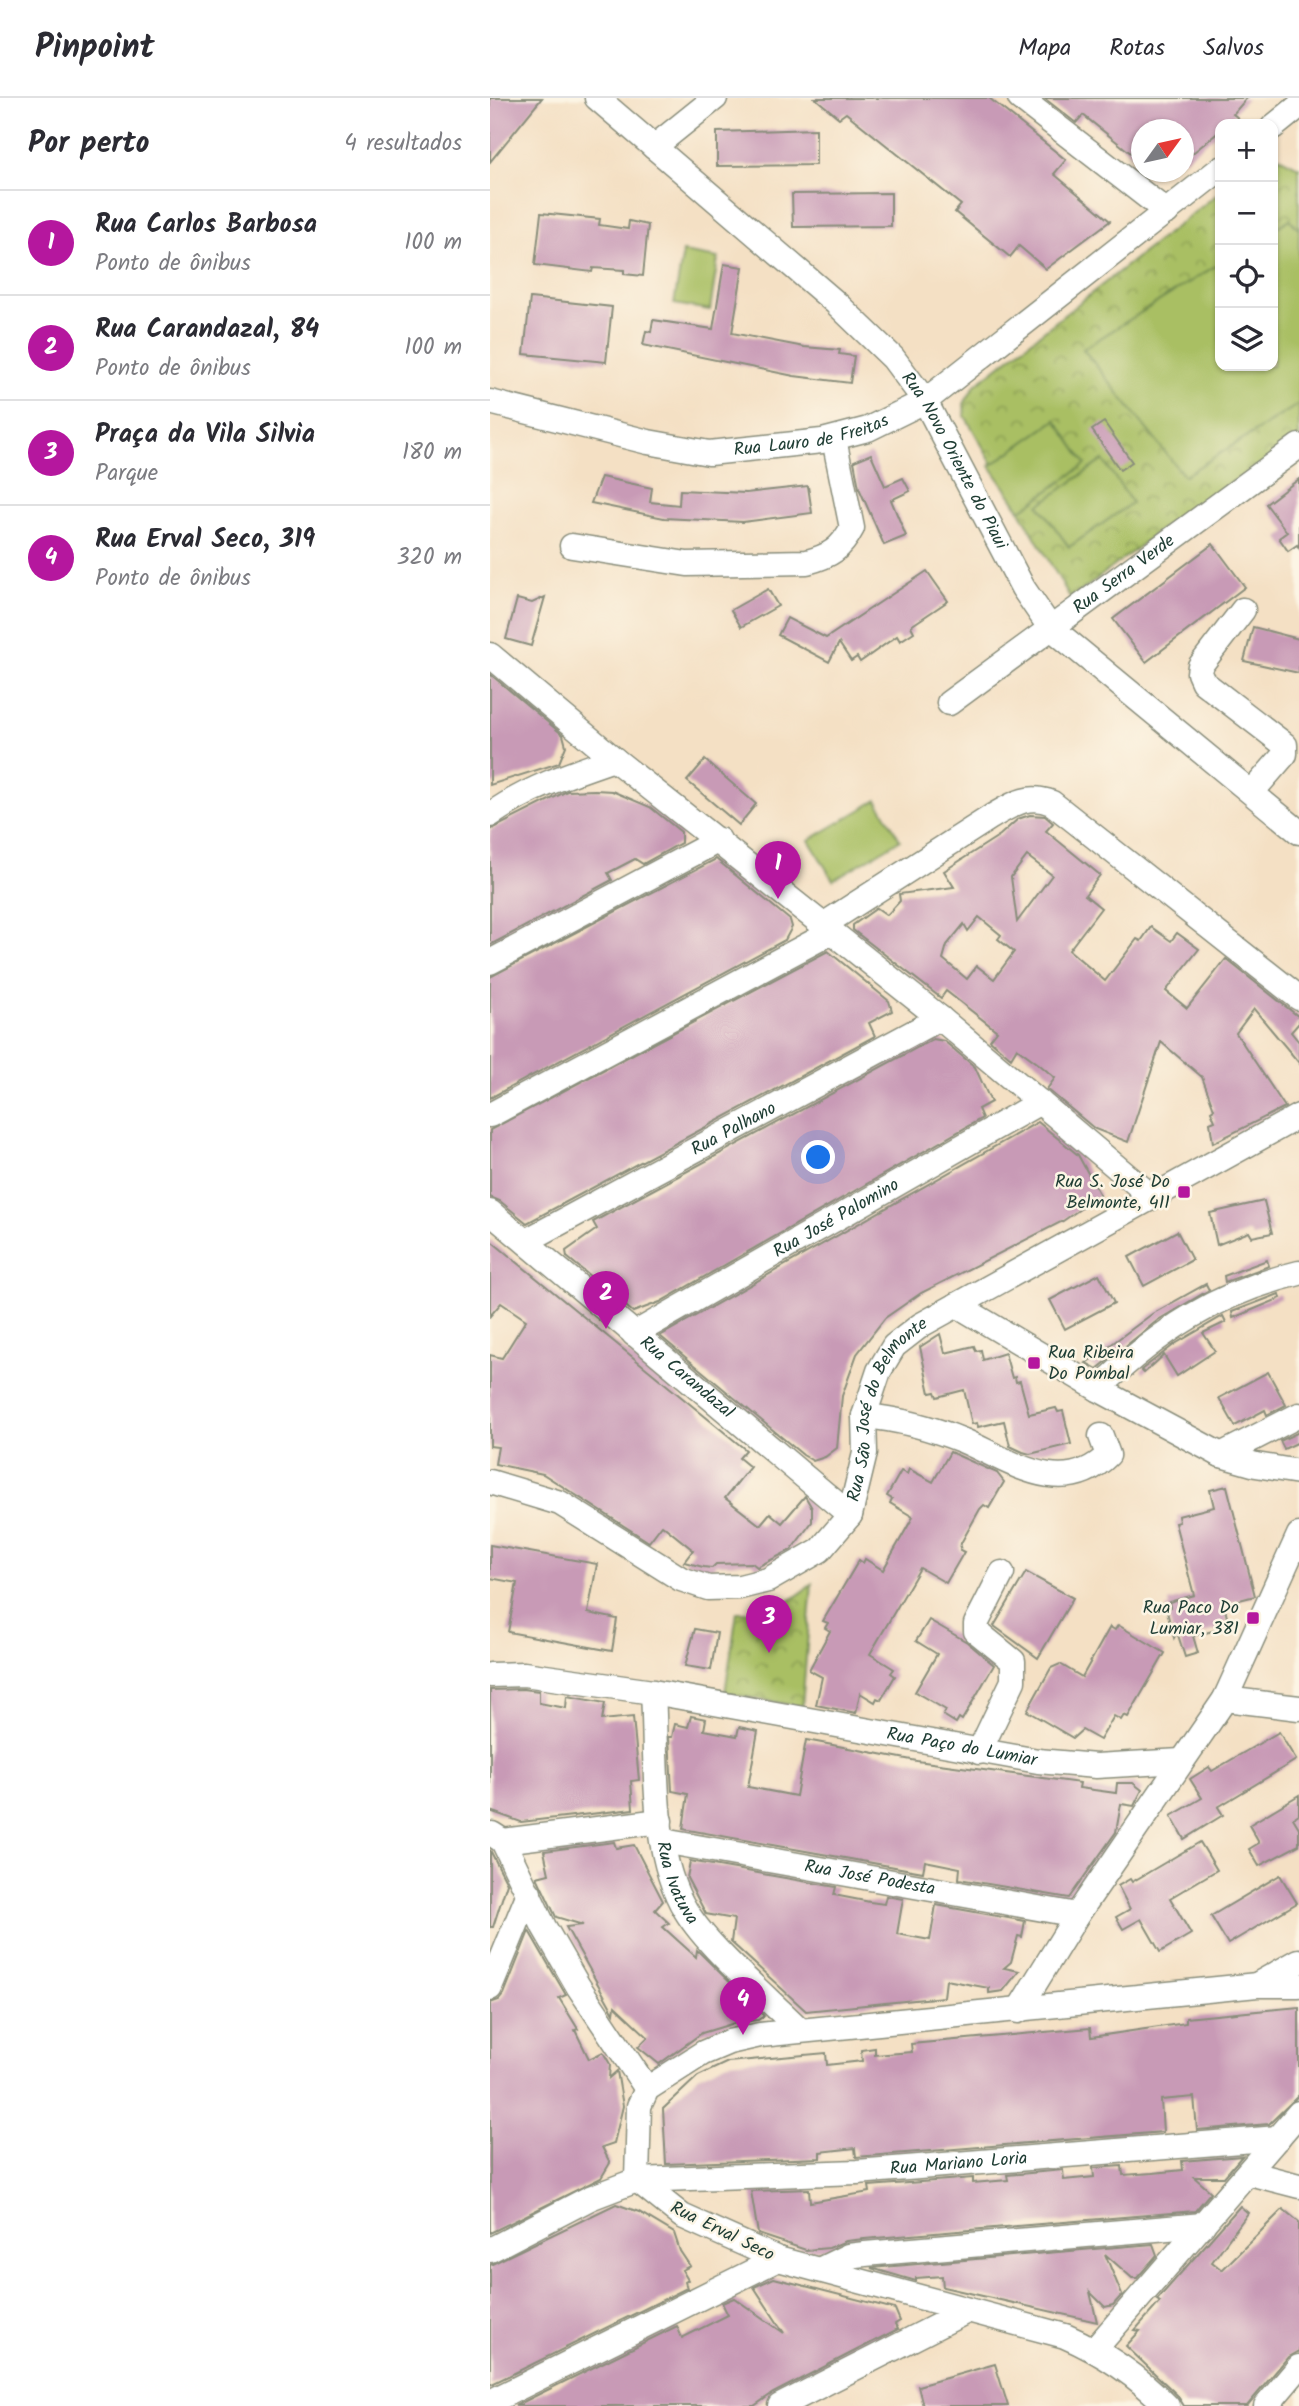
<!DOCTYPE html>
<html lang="pt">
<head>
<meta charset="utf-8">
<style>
  body { margin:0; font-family:Kalam,sans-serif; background:#f7f7f7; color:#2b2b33 }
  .controls { position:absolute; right:21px; top:21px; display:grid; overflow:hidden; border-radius:14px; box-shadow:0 2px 5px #0004 }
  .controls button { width:63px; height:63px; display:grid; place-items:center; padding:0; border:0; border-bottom:2px solid #e1e1e2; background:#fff; color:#2b2b33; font:35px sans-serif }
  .compass { position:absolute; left:641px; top:21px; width:63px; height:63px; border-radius:50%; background:#fff; box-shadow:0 2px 5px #0004; rotate:57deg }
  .you { position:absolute; left:329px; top:1060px; width:24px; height:24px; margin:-18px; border:5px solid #fff; border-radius:50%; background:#1a73e8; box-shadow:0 0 0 10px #1a73e833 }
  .badge { display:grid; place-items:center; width:46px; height:46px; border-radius:50%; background:#b5179e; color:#fff; font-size:23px; font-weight:700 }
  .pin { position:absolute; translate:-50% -58px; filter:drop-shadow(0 2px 4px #0008) }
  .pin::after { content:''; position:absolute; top:37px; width:24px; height:21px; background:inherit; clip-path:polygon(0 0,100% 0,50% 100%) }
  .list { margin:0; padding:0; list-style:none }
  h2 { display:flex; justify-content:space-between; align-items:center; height:91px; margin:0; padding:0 28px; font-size:30px }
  h2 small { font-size:23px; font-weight:400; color:#7c7c81 }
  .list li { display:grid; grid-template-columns:46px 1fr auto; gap:21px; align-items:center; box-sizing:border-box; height:105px; padding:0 28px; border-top:2px solid #e1e1e2 }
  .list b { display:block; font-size:26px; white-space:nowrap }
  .list p { margin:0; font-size:23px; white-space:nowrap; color:#7c7c81 }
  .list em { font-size:23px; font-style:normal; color:#7c7c81 }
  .icon { flex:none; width:38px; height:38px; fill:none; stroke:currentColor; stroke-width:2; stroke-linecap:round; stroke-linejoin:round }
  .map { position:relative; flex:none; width:809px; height:2308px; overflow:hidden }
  header { display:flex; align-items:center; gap:42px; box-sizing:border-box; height:98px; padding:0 35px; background:#fff; border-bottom:2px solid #e1e1e2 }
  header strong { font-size:33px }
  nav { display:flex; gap:38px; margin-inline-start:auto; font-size:24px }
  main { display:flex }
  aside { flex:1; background:#fff }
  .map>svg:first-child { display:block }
</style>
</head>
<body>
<header>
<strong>Pinpoint</strong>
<nav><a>Mapa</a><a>Rotas</a><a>Salvos</a></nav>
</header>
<main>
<aside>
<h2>Por perto<small>4 resultados</small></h2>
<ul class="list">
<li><span class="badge">1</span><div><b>Rua Carlos Barbosa</b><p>Ponto de ônibus</p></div><em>100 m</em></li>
<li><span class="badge">2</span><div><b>Rua Carandazal, 84</b><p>Ponto de ônibus</p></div><em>100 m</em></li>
<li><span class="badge">3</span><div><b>Praça da Vila Silvia</b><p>Parque</p></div><em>180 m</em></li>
<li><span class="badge">4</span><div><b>Rua Erval Seco, 319</b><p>Ponto de ônibus</p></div><em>320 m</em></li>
</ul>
</aside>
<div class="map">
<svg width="809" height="2308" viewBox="0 0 809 2308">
  <defs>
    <pattern id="park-crowns" width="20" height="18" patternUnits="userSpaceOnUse" patternTransform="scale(1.75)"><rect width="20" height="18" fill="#a9bf63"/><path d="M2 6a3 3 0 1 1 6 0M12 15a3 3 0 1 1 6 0" fill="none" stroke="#899c52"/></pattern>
  </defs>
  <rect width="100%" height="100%" fill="#fcf5e5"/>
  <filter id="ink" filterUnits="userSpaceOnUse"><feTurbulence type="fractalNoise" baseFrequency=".0143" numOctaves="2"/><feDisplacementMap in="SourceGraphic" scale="14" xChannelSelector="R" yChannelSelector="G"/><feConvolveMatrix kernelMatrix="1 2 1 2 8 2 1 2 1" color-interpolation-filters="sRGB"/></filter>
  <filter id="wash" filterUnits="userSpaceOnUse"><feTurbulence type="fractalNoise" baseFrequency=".00686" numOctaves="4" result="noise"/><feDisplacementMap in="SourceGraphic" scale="28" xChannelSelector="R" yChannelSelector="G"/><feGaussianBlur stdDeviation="1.57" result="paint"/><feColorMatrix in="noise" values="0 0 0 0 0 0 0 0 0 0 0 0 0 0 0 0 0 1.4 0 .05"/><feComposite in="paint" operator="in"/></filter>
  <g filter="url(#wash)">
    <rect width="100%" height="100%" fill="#f4e0c4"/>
    <g fill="url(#park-crowns)" stroke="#647e4c" stroke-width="2">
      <path d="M783,56l26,13v274l-118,73 -110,85 -106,-183 -1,-12 11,-19 245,-193v174h53z"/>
      <path d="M322,1486l-10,123 -77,-14 12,-81c30,1 53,-8 75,-28z"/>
    </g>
    <g fill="#a9bf63" stroke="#647e4c" stroke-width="2">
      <path d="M800,121l9,11v174l-115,72 -101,-127 137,-86v103h53v-136z"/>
      <path d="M193,154l35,6 -8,52 -36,-6z"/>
      <path d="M566,322l30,44 -65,46 -31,-44z"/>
      <path d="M613,362l29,43 -63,44 -30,-42z"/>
      <path d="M387,702l23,40 -67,40 -24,-40z"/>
    </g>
    <g id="blocks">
      <g fill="#c89ab6" fill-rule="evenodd">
        <path d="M0,0h52l-52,64z"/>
        <path d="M325,0h174l77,62 -12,14 56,47 -64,48 -27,-23 -9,11 -55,-45 6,-7 -115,-92 -7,5z"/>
        <path d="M554,0h203l-14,16 5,4 -9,6h-9v7l-36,29v-30h-42v32l-59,-47 -7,8z"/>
        <path d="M326,31v36l-99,1v-34z"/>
        <path d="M401,95v33l-98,1 -1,-33z"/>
        <path d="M51,115l59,6 -1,6 29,4 1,-8 19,4 -5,51 -19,-2v-4l-31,-2 -1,4 -57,-7z"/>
        <path d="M234,166l19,3 -11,66 72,14 36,3 -1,4 15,2 -4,27 -56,-7 -151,-31 3,-14 5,1 2,-12 60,9z"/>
        <path d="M40,200l82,9 -6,55 -82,-8z"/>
        <path d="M614,324l28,40 -12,8 -28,-40z"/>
        <path d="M381,356l14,32 18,-8 7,13 -19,9 15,36 -22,9 -25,-57 -5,-27z"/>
        <path d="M111,379l51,11 -2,14 29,3 1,-15 66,3 62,-7 4,27 -69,9 -79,-4 -73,-15z"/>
        <path d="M809,381v69l-2,-3 -9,6 -9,-13 8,-6 -21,-28z"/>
        <path d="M723,446l32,43 -99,75 -33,-43z"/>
        <path d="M437,473l21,30 -37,25 3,6 -14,9 -3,-5 -37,26 -3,-5 -6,4 -12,-18 -10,19 -51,-27 9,-17 39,20z"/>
        <path d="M278,491l10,17 -37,21 -10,-17z"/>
        <path d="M55,499l-14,49 -25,-7 11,-40 15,4z"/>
        <path d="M763,529l46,12v34l-55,-12z"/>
        <path d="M0,576l73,61 3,11 -7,17 -69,22z"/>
        <path d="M215,662l51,44 -17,21 -52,-44z"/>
        <path d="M105,692l17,1 38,16 31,25v11l-38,21 -8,-5 -27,14 4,7 -122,65v-115l77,-39z"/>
        <path d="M540,717l15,1 8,7 -7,8 54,44 -15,20 16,13 -32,42 36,31 32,-42 4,2 10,-14 20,14 6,-8 22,16 -33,42 21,17 39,-49 73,58v6l-8,9 8,10v21l-45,-54 -18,24 49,74 -72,36 -3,-20 5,-2 -4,-10 3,-2 -12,-32 -41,-35 -33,100 -33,-13 -48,-40 8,-11 -15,-13 -23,-17 -6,10 -21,-18 7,-9 -51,-40 -5,7 -88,-68v-5l24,-17 10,7 13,-14 -1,-7 55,-7 -10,-16 56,-36 18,-16zM537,758l25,19 -35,47 -6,-45zM489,819l22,18 -3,4 16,13 -20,27 -17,-13 -10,13 -24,-20 4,-14 17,-21 4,7z"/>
        <path d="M226,761l74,61 2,7 -7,13 -295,158v-121z"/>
        <path d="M338,853l61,50 3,10 -23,12 6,13 -348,187 -27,-22 -10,-4v-67z"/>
        <path d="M443,941l11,2 31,26 16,35 -13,7 4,9 -322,184 -27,10 -66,-55 -1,-6 31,-22 -4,-7z"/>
        <path d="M548,1024l40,33 22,40 -37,26 -142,72 -36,25 -28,36 -15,42 -5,52 -12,9 -12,4 -10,-6 -143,-119z"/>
        <path d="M774,1103l8,32 -20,4 -3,-5 -32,13 -7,-32z"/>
        <path d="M687,1133l15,29 -48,26 -15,-29z"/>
        <path d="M0,1142l256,210 -7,8 11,9 -25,31 35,27 10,-12 12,10 23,-27 7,12v14l-21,28 -34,17 -5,-4 -36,1 -4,4 -9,-1 -19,-5 9,-12 -31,-25 -13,17 -106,-68 -48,-10 3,-17 -8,-1v-91l12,3 24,-38 -25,-17 -11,13z"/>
        <path d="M777,1162l2,6 -44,16 -1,-6z"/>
        <path d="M609,1176l15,29 -49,26 -15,-29z"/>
        <path d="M716,1186l3,6 -51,30 -61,49 -11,-6 66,-49z"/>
        <path d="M789,1196l2,4 -48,20 -1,-6z"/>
        <path d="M733,1218l3,6 -23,11 12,18 -38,25 -13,-21 -20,18 -3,-3 34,-26z"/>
        <path d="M450,1236l5,19 29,-7 2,5 5,-1 2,10 22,-7 7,25 3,-1 1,5 4,-1 9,33 27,-6 2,4 5,-1 8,33 -41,10 -7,-2 -13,-6 -6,-25 -26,6 -1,-4 -5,1 -8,-34 -27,7 -2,-5 -5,1 -10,-46z"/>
        <path d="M778,1274l18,33 -19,10 -2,-5 -30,16 -16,-28z"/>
        <path d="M809,1334v10l-15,7 -4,-8z"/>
        <path d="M460,1354l47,21 7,9 -15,26 -5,-3 -4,4 -19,34 -1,7 4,2 -18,31 -26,-15 -50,86 24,15 -3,4 4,3 -14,24 -4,-2 -2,4 -15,-9 -4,20 -40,-8 6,-28 -13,-7 21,-39 -5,-3 3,-5 -5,-2 36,-61 4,3 2,-4 18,11 30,-53 -23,-14 2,-4 -5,-3 14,-25 6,3 2,-5 24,13z"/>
        <path d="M737,1388l28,110 -31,8 4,18 -4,1 1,5 -32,8 5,17 -13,4 -8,-25 -3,6 -8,-30 4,-1 -1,-5 25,-7 -19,-72 4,-1 -1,-6 36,-9 -4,-17z"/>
        <path d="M0,1447l107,19 -9,49 29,6 -5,32 -104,-19 9,-49 -27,-5z"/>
        <path d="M536,1474l47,26 -35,60 -44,-32z"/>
        <path d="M439,1522l38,22 27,23 -32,55 -3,-2 -3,5 -13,-8 3,-5 -31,-18 22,-38 -21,-13z"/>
        <path d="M628,1527l47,28 -37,64 -4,-2 -3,5 -7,-4 -14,24 -18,-10 -9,8 -46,-27 24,-43 9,-4 22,13 28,-50 5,3z"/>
        <path d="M205,1531l22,4 -6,37 -26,-4z"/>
        <path d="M33,1591l16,2v12l27,5 1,-12 38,7 -3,17 31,-3 6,63 -8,1 2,28 -112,13 -31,-11v-121z"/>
        <path d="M201,1618l15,3 -2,11 33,6 2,-9 19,4 -10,56 48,9 10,-56 111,21 163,22 -1,5 37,5 1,-10h16l9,7 -8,16 -13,-2 -5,28 -47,66 -110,-19 1,-11 -35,-7 -2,11 -240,-43 5,-35 -16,-3 -3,-54h3l3,-13 13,3z"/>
        <path d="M789,1634l17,28 -78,47 5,8 -39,24 -13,-23 31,-18 -12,-19 19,-12 3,4z"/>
        <path d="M809,1697v19l-6,4 6,10v17l-40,21 -10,-17 10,-6 -10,-18z"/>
        <path d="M124,1744l2,6 18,-3 29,56 -8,9 14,13 -6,4 33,30 1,-7 67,66 -6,4 -20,2 -36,11 -43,31 -21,-17 10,-10 -33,-31 -1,7 -48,-86 17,-2 -27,-8 -19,-40 12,-3 -5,-23z"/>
        <path d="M710,1744l17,28 -47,28 21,36 -31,18 -19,-33 -18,10 -7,-12 14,-8 -12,-23 12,-7 2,3z"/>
        <path d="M0,1752l17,33 -14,44h-3z"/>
        <path d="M200,1763l146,26 -2,8 36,7 14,2 2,-8 17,3 -6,35 33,6 6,-35 89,16 -3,16 -4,-1 -7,26 -7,6 15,3 -16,20 -14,2v-5l-43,-8 -2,17 -138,14 -75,-69 3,-23 -28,-5 -19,-36z"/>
        <path d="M790,1777l17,28 -69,41 -17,-28z"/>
        <path d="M39,1833l37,64 -7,3 19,31 -3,1 14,29 14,-7 7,12 -1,14 8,-7 6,35 -9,37 -12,4 8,16 -9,15 -111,55v-230l9,-3 5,-6z"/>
        <path d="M809,1909v88l-30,29 -72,6 -3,-33 -33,3 2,32 -307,25 -1,-9 -35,4v6l-154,6 -3,-55 35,-33 30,-14 98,-9 1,12 35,-4 -1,-11 14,-2v7l37,-3 -1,-8 179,-16 1,9 95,-14v-5z"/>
        <path d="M752,2058l-18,21h-30l17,15 -16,19 -331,28 -18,2 -17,7 -23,2 -48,-16 -7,-43 58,-2 1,13 60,-10 -1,-6 104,-8v5l35,-3 -1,-5 56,-5 1,10 30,-3 -1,-9 29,-2 1,9 30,-2 30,-3 -1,-9z"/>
        <path d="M126,2106l23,8 35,21 6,18 10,15 -8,4 6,10 -3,2 2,6 -197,97v-120z"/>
        <path d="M750,2108l8,7 -36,49 10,8 61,-61 16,13v129l-11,6 -41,49h-63l-7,-11 -51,-49 14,-15 -5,-1 25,-28 -3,-2z"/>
        <path d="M663,2146l4,11 -20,23h-5l-27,-24 17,41 -9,10 -8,2 -15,-15 7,30 -154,-35 -1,-11 -26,2v3l-45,-13z"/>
        <path d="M284,2180l121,31 5,12 -5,3 3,5 -125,64 -19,13h-239l162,-80 5,12 46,-23 -6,-12 12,-5 50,35 -30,-46z"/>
        <path d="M505,2266l13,42h-85l-5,-20z"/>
      </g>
    </g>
  </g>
  <g filter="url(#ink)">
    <use href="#blocks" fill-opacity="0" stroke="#8a8e7c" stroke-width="2"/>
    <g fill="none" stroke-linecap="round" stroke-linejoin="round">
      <g stroke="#8a8e7c" stroke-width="27">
        <g id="minor">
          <path id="s1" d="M107,0l239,205 57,55 32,43 98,187 26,38 250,206"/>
          <path d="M530,0l147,114"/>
          <path d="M783,29l26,-21"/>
          <path d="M164,49l61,-49"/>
          <path id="s2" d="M0,304l158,40 61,11 113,-12 46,-12 57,-28 295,-232"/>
          <path d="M82,448l115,18 120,-2c23,-6 34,-13 45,-34l-18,-89"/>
          <path d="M753,512l-43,56 -1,7 4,9 82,63v9l-33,38"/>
          <path d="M0,557l124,104 326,259 212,179"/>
          <path id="s3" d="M459,605l350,-257"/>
          <path d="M0,717c38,-27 80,-41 124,-56"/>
          <path d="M333,827l168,-108c21,-12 36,-24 61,-14l247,195"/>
          <path d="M0,864l229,-122"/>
          <path d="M0,1017l342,-183"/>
          <path id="s4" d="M0,1114l360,303"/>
          <path id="s5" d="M36,1143l414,-223"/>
          <path d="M467,1207l141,84 123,66 35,10 43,7"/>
          <path id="s6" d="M144,1236l406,-232"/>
          <path d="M608,1291c61,-58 118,-96 201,-116"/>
          <path d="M374,1318c35,3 68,12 100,25 46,20 99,59 144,14l-7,-19"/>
          <path d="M731,1357l78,-40"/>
          <path id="s7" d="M0,1384l70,21 121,76 27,9 32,-1 28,-7 52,-30 30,-35 15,-62 -1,-37 15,-45 15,-25 27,-21 378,-209"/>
          <path id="s8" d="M0,1577l34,-1 129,18 385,69 58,5 85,-5"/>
          <path id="s9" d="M163,1594c4,66 -3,161 33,219 23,38 81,86 114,119"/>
          <path d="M735,1601l74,9"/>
          <path d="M489,1654l34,-71v-20l-37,-30v-7l26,-51"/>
          <path d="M2,1736l11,7 157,-20"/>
          <path d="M13,1743l41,86 34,59 69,103"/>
          <path id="s10" d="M173,1743l414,74"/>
          <path d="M770,1885l39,-22"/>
          <path d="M0,1890l39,-95"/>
          <path d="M528,1913l59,-96 148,-216 74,-164"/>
          <path d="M759,2075l50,13"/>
          <path id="s11" d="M0,2152l100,-52 47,-18 220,-8 421,-34"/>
          <path d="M329,2172l29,-14 17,-2 338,-29"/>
          <path d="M605,2251l204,-236"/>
          <path d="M0,2304l288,-143"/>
          <path d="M290,2308l187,-95"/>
          <path d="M677,2308c-30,-31 -63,-53 -102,-70l-287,-77 -96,-43 -45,-36 2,-74 8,-17 56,-36 26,-11 31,-7 497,-50h42"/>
          <path d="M776,2308l33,-39"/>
        </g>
      </g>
      <use href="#minor" stroke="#fff" stroke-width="24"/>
    </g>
  </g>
  <g fill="#b5179e" stroke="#fcf5e5" stroke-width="2.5">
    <rect x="687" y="1087" width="14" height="14" rx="3.5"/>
    <rect x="537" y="1258" width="14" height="14" rx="3.5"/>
    <rect x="756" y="1513" width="14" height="14" rx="3.5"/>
  </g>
  <g text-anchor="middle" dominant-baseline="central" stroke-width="5" stroke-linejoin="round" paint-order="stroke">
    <g font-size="18" fill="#1f3d34" stroke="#fcf5e5">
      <text stroke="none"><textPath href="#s2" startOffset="329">Rua Lauro de Freitas</textPath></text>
      <text stroke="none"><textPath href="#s1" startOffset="514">Rua Novo Oriente do Piaui</textPath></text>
      <text stroke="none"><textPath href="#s3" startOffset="217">Rua Serra Verde</textPath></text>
      <text stroke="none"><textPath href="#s5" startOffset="236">Rua Palhano</textPath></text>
      <text stroke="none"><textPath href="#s6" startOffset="233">Rua José Palomino</textPath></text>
      <text stroke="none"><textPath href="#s4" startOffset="257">Rua Carandazal</textPath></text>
      <text stroke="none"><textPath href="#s7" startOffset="527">Rua São José do Belmonte</textPath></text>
      <text stroke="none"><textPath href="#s8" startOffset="478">Rua Paço do Lumiar</textPath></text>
      <text stroke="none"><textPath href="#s10" startOffset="210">Rua José Podesta</textPath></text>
      <text stroke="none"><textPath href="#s9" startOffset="194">Rua Ivatuva</textPath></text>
      <text stroke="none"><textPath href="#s11" startOffset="485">Rua Mariano Loria</textPath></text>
      <text transform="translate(232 2134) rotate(26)">Rua Erval Seco</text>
    </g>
    <g font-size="18" fill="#1f3d34" stroke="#fcf5e5" text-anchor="end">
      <text x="680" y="1084">Rua S. José Do<tspan x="680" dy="21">Belmonte, 411</tspan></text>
      <text x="558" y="1255" text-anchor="start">Rua Ribeira<tspan x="558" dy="21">Do Pombal</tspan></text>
      <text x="749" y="1510">Rua Paco Do<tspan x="749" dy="21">Lumiar, 381</tspan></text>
    </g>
  </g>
</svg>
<div class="controls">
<button>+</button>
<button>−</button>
<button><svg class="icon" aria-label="locate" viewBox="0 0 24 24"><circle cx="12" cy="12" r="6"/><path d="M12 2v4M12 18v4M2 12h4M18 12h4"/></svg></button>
<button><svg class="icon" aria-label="layers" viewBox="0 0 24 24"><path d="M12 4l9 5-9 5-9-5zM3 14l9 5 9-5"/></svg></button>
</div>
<svg class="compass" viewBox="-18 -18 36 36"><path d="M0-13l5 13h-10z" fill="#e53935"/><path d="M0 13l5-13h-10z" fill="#7c7c81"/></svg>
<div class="you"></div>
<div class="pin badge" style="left:288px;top:801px">1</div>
<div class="pin badge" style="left:116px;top:1231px">2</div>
<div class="pin badge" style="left:279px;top:1555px">3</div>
<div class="pin badge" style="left:253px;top:1937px">4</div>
</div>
</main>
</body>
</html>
